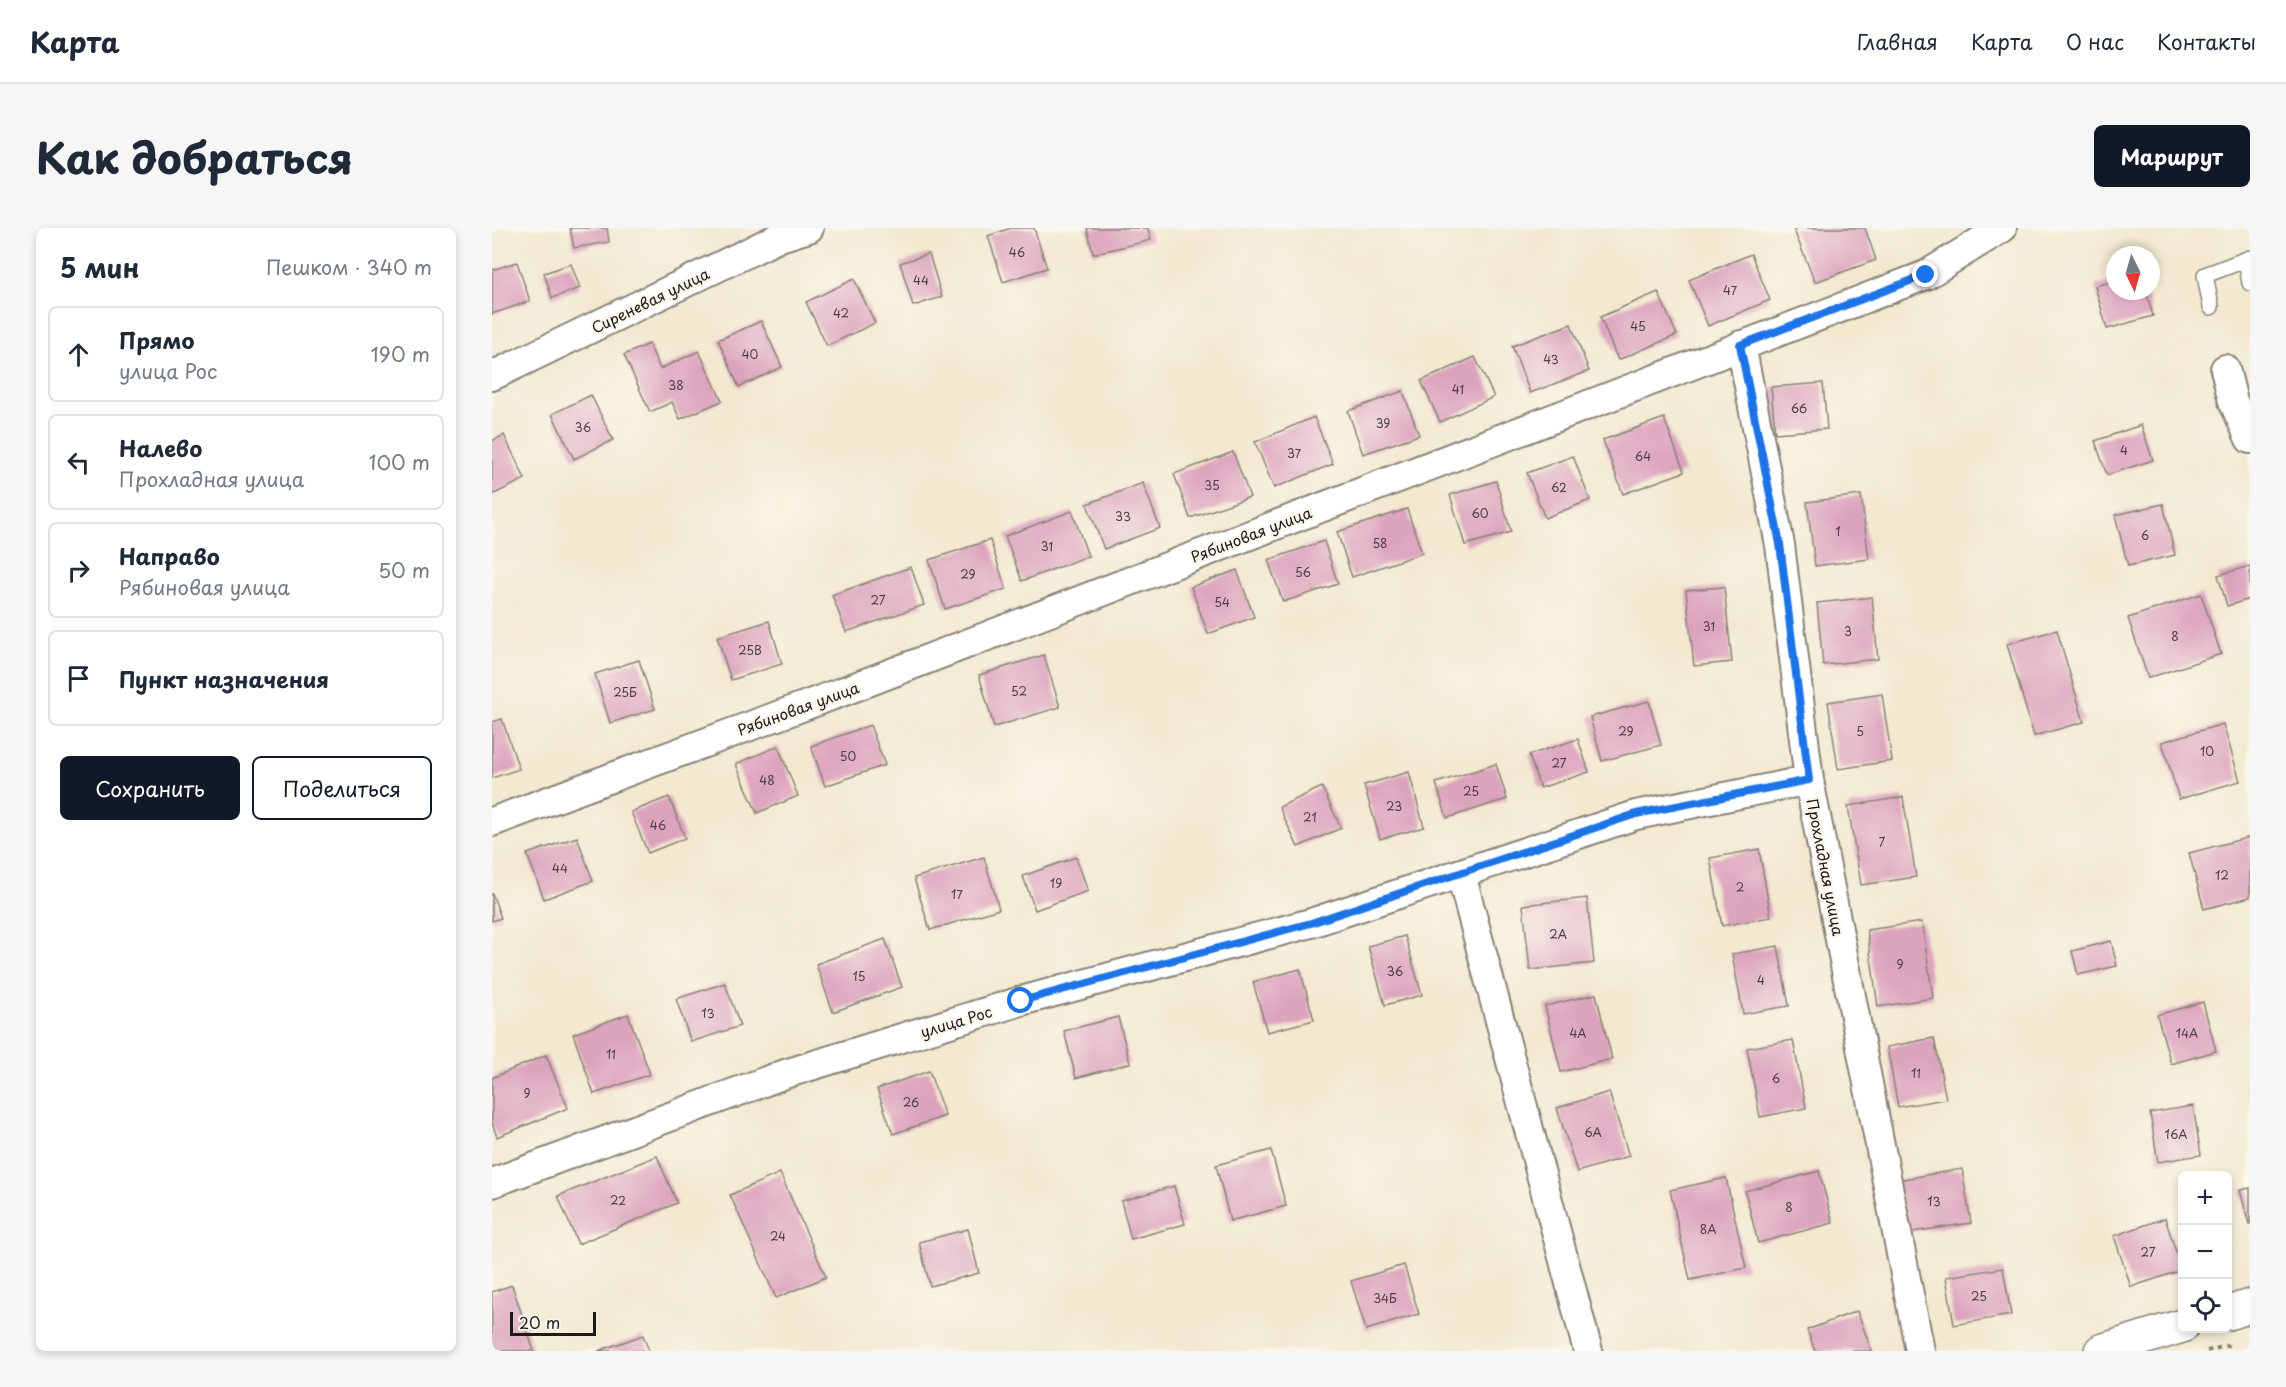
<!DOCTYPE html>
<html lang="ru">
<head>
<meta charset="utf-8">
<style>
  body { margin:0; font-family:"Playpen Sans",sans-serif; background:#f6f6f7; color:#1f2937 }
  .controls { position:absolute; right:18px; bottom:18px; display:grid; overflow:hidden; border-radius:9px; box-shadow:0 3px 9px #0003 }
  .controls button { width:54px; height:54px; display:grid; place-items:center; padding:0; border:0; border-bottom:2px solid #e0e1e3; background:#fff; color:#1f2937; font:30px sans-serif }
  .compass { position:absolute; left:1614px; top:18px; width:54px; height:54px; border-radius:50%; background:#fff; box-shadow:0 3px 9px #0003; rotate:175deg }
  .scale { position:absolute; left:18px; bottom:15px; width:86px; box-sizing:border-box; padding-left:6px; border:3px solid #1c1c1c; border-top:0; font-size:16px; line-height:21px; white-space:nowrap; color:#1c1c1c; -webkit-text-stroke:4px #fbf7ec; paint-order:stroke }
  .stop { position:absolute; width:18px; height:18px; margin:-14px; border:4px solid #1a73e8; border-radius:50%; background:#fff }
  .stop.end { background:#1a73e8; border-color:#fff; box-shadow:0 2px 6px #0008 }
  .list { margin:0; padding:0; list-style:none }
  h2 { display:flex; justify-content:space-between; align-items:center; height:78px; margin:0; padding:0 24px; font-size:26px }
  h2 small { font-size:20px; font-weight:400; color:#747a83 }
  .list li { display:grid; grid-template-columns:39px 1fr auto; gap:18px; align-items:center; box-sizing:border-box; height:96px; margin:0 12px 12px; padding:0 12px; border:2px solid #e0e1e3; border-radius:9px }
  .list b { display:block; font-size:22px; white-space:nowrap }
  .list p { margin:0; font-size:20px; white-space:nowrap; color:#747a83 }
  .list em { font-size:20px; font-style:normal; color:#747a83 }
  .actions { display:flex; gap:12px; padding:18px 24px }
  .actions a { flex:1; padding:14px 0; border:2px solid #111827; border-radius:9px; text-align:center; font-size:21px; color:#111827 }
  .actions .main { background:#111827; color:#fff }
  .icon { flex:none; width:33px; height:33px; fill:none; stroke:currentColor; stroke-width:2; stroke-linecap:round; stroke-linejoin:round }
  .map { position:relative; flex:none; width:1758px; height:1123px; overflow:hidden; border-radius:9px }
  header { display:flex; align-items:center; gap:36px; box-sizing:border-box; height:84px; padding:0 30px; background:#fff; border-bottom:2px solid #e0e1e3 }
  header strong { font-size:28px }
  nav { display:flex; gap:33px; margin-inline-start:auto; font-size:21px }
  .intro { display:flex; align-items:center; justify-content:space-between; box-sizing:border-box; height:144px; padding:0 36px }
  h1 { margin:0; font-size:42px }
  .button { padding:15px 27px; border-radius:9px; background:#111827; color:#fff; font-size:21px; font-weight:700 }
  main { display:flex; gap:36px; padding:0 36px }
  aside { flex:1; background:#fff; border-radius:9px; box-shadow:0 3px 9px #0003 }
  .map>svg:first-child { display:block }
</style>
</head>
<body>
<header>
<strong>Карта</strong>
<nav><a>Главная</a><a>Карта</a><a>О нас</a><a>Контакты</a></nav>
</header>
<div class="intro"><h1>Как добраться</h1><a class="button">Маршрут</a></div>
<main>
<aside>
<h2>5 мин<small>Пешком · 340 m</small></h2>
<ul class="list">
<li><svg class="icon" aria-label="ahead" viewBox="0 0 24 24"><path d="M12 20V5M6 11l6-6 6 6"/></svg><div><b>Прямо</b><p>улица Рос</p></div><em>190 m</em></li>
<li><svg class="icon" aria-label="left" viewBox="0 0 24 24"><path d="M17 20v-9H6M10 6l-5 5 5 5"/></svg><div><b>Налево</b><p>Прохладная улица</p></div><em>100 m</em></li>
<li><svg class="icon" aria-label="right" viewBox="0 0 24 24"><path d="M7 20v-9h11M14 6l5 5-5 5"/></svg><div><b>Направо</b><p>Рябиновая улица</p></div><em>50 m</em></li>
<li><svg class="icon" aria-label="arrive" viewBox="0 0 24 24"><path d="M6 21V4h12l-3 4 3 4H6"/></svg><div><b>Пункт назначения</b></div></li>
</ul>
<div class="actions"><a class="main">Сохранить</a><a>Поделиться</a></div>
</aside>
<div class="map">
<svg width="1758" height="1123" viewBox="0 0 1758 1123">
  <rect width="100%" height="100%" fill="#fbf7ec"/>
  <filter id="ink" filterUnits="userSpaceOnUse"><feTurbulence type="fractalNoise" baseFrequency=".0167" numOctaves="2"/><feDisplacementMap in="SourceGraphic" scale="12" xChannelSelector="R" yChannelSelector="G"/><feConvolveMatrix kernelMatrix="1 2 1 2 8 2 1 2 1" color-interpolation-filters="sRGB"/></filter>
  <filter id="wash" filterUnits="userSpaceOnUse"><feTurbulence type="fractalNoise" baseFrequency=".008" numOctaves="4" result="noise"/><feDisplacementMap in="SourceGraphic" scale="24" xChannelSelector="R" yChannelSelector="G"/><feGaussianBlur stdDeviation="1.35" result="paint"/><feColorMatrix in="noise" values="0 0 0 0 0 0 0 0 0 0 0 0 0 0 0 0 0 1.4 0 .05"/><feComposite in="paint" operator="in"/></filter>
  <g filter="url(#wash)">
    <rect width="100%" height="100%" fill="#f3e8d0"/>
    <g id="blocks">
      <g fill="#dca3bd">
        <path d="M78,0h37l2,14 -35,6z"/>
        <path d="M519,0h23l13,40 -44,14 -15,-46z"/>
        <path d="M595,0h61l3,12 -58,14z"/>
        <path d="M1301,0h72l11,32 -61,22z"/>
        <path d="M437,26l13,43 -29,9 -13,-43z"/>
        <path d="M1259,26l19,46 -62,26 -19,-46z"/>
        <path d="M25,34l13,39 -38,13v-44z"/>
        <path d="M79,36l9,24 -28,10 -8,-25z"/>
        <path d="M362,51l21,44 -48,23 -21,-44z"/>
        <path d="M1623,53v10h31l7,25 -46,13 -12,-43z"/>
        <path d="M1166,64l19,43 -59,25 -18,-43z"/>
        <path d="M269,93l21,46 -43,20 -21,-47z"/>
        <path d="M1079,96l18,47 -59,22 -18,-47z"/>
        <path d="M157,116l11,25 39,-18 23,50 -42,18 -8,-17 -22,10 -26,-57z"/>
        <path d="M983,129l19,40 -54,25 -19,-41z"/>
        <path d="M1331,155l4,46 -52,4 -4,-46z"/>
        <path d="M911,163l16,44 -56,19 -15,-43z"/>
        <path d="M99,167l22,45 -39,19 -22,-45z"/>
        <path d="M822,189l19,47 -59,24 -19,-46z"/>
        <path d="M1172,190l20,54 -61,22 -20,-54z"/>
        <path d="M1649,197l12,35 -46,15 -12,-34z"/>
        <path d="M12,207l21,44 -33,16v-54z"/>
        <path d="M741,224l17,45 -60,21 -16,-44z"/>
        <path d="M1081,228l17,44 -45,18 -18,-45z"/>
        <path d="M1004,253l15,51 -46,13 -15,-50z"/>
        <path d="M651,255l17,45 -56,21 -17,-45z"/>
        <path d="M1369,267l8,64 -54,7 -8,-64z"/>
        <path d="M1671,276l12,51 -47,11 -13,-51z"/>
        <path d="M915,281l15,44 -70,24 -15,-45z"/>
        <path d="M580,283l16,45 -66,25 -17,-45z"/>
        <path d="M498,312l16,49 -61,20 -16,-49z"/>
        <path d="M832,313l14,43 -55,18 -15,-42z"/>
        <path d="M1758,338v33l-23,7 -9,-31z"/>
        <path d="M419,339l13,38 -78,27 -14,-37z"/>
        <path d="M745,342l17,47 -46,17 -17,-47z"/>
        <path d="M1232,359l8,75 -38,4 -8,-76z"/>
        <path d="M1709,366l20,60 -73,24 -20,-60z"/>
        <path d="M1380,369l6,62 -55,6 -6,-62z"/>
        <path d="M277,393l13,43 -51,16 -14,-43z"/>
        <path d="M1565,402l27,92 -50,14 -27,-92z"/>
        <path d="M552,427l16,52 -66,20 -15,-52z"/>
        <path d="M147,432l16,49 -45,14 -15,-49z"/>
        <path d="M1390,466l10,67 -54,8 -10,-67z"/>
        <path d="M1157,473l12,44 -59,16 -12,-44z"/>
        <path d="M10,491l17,50 -27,9v-56z"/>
        <path d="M1731,496l17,57 -61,18 -17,-57z"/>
        <path d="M378,497l15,40 -60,21 -14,-40z"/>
        <path d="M1086,511l11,33 -49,16 -11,-33z"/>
        <path d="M286,518l20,50 -41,17 -21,-49z"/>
        <path d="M1004,536l11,35 -60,19 -11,-35z"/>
        <path d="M917,544l15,55 -44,12 -16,-54z"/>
        <path d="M830,559l19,41 -43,19 -19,-40z"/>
        <path d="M177,569l16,41 -37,15 -17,-41z"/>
        <path d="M1411,569l13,80 -55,8 -13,-79z"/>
        <path d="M85,609l16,44 -49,18 -17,-45z"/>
        <path d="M1758,609v60l-46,12 -15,-56z"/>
        <path d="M1267,621l12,68 -49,9 -12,-68z"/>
        <path d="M492,629l15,52 -69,21 -16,-52z"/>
        <path d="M584,629l12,34 -53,19 -12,-34z"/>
        <path d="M0,665l9,25 -9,3z"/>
        <path d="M1095,670l7,65 -64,7 -7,-65z"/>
        <path d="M1430,694l11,76 -55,9 -11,-77z"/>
        <path d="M913,708l17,59 -37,10 -17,-59z"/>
        <path d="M393,711l17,48 -69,25 -17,-48z"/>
        <path d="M1619,713l6,25 -39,9 -6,-24z"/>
        <path d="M1286,718l11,60 -46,8 -11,-60z"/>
        <path d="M808,741l14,51 -47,12 -14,-50z"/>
        <path d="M233,755l15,43 -49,16 -15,-43z"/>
        <path d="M1104,766l16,65 -51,13 -16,-66z"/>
        <path d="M1711,774l13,49 -45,13 -14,-49z"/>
        <path d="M136,786l22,60 -56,20 -21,-60z"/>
        <path d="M626,789l12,46 -54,15 -12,-47z"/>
        <path d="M1442,810l12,61 -48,8 -11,-60z"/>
        <path d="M1301,812l13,68 -46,9 -13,-69z"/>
        <path d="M54,827l22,53 -71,29 -5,-14v-45z"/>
        <path d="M437,843l16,45 -52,18 -16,-45z"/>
        <path d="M1117,864l20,64 -52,16 -20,-64z"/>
        <path d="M1701,878l8,49 -43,7 -8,-49z"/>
        <path d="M779,922l15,56 -56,15 -14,-56z"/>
        <path d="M165,928l20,47 -99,41 -20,-48z"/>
        <path d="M1470,941l9,54 -65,10 -9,-53z"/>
        <path d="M1327,943l14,52 -75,20 -13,-52z"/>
        <path d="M288,945l46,104 -50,21 -46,-103z"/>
        <path d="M1234,950l20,90 -56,12 -20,-90z"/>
        <path d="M682,958l11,38 -54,15 -10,-38z"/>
        <path d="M1758,960v36h-1l-9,-34z"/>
        <path d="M1673,990l17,52 -51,17 -17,-51z"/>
        <path d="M476,1001l11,44 -49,13 -11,-44z"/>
        <path d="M912,1037l15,49 -53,16 -15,-49z"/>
        <path d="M1511,1040l8,47 -57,10 -8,-48z"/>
        <path d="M20,1057l22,66h-42v-59z"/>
        <path d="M1365,1083l15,40h-57l-8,-21z"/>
        <path d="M151,1107l6,16h-51z"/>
      </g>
    </g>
  </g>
  <g filter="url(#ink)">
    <use href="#blocks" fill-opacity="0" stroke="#888276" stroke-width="1.5"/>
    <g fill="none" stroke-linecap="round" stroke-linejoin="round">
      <g stroke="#888276" stroke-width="18">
        <g id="service">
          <path d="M1754,32l4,23"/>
          <path d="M1719,79l-6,-32 45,-17"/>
        </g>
      </g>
      <g stroke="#888276" stroke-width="32">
        <g id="minor">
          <path d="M1249,117l39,200 29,235 111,571"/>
          <path d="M1733,141l8,32 17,38"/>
          <path d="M0,148l288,-139 29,-9"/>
          <path d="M0,594l355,-132 1079,-415 76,-47"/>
          <path d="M969,646l127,477"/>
          <path d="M0,955l293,-109 236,-73 290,-78 325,-108 173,-35"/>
        </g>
      </g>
      <g stroke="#888276" stroke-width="36">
        <g id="tertiary">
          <path d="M1736,1085l22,-7"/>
          <path d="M1609,1123l81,-25"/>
        </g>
      </g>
      <path stroke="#888276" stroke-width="4" stroke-dasharray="4.5 4.5" stroke-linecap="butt" d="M1715,1123l22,-6"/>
      <use href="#service" stroke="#fff" stroke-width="15"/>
      <use href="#minor" stroke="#fff" stroke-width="28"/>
      <use href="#tertiary" stroke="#fff" stroke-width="33"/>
    </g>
  </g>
  <g fill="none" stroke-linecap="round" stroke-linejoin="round" filter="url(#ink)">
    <path stroke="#1a73e8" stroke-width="8" d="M529,773l290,-78 325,-109 173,-34 -29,-236 -40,-199 186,-70"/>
  </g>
  <g text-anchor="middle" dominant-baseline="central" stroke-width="5" stroke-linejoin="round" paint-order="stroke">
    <g font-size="12" fill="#4c3e44">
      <text x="525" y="24">46</text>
      <text x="429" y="52">44</text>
      <text x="1238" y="62">47</text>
      <text x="349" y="85">42</text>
      <text x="1146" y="98">45</text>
      <text x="258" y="126">40</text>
      <text x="1059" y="131">43</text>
      <text x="184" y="157">38</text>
      <text x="966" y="161">41</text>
      <text x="1307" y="180">66</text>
      <text x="891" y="195">39</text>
      <text x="91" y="199">36</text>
      <text x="1632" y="222">4</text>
      <text x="802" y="225">37</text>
      <text x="1151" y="228">64</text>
      <text x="720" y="257">35</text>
      <text x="1067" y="259">62</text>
      <text x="988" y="285">60</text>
      <text x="631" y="288">33</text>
      <text x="1346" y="303">1</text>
      <text x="1653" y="307">6</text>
      <text x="888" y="315">58</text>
      <text x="555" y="318">31</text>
      <text x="811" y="344">56</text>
      <text x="476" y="346">29</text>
      <text x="386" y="372">27</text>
      <text x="730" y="374">54</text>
      <text x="1217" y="398">31</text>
      <text x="1356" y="403">3</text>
      <text x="1683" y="408">8</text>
      <text x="258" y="422">25В</text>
      <text x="527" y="463">52</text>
      <text x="133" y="464">25Б</text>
      <text x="1134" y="503">29</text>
      <text x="1368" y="503">5</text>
      <text x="1715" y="523">10</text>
      <text x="356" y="528">50</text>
      <text x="1067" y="535">27</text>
      <text x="275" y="552">48</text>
      <text x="979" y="563">25</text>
      <text x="902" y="578">23</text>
      <text x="818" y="589">21</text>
      <text x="166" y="597">46</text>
      <text x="1390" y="614">7</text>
      <text x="68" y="640">44</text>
      <text x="1730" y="647">12</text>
      <text x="564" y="655">19</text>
      <text x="1248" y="659">2</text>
      <text x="465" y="666">17</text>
      <text x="1066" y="706">2А</text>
      <text x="1408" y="736">9</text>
      <text x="903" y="743">36</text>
      <text x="367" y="748">15</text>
      <text x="1269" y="752">4</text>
      <text x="216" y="785">13</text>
      <text x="1086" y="805">4А</text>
      <text x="1695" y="805">14А</text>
      <text x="119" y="826">11</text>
      <text x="1424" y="845">11</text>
      <text x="1284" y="850">6</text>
      <text x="35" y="865">9</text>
      <text x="419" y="874">26</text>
      <text x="1101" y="904">6А</text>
      <text x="1684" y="906">16А</text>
      <text x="126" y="972">22</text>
      <text x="1442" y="973">13</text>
      <text x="1297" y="979">8</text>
      <text x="1216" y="1001">8А</text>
      <text x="286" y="1008">24</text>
      <text x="1656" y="1024">27</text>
      <text x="1487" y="1068">25</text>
      <text x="893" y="1070">34Б</text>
    </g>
    <g font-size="15" fill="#1c1c1c" stroke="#fbf7ec">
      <text transform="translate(158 72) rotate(-26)">Сиреневая улица</text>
      <text transform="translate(759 306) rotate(-21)">Рябиновая улица</text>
      <text transform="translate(306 480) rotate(-20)">Рябиновая улица</text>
      <text transform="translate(1334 639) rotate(79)">Прохладная улица</text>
      <text transform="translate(464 793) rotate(-17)">улица Рос</text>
    </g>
  </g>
</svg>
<div class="controls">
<button>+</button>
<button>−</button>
<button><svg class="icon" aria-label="locate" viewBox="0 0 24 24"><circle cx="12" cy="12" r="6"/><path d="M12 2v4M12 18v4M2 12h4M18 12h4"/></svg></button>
</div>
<svg class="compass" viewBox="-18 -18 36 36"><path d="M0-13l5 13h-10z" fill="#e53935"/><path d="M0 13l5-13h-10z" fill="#747a83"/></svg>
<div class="scale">20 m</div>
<div class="stop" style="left:529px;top:773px"></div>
<div class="stop end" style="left:1434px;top:47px"></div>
</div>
</main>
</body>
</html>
